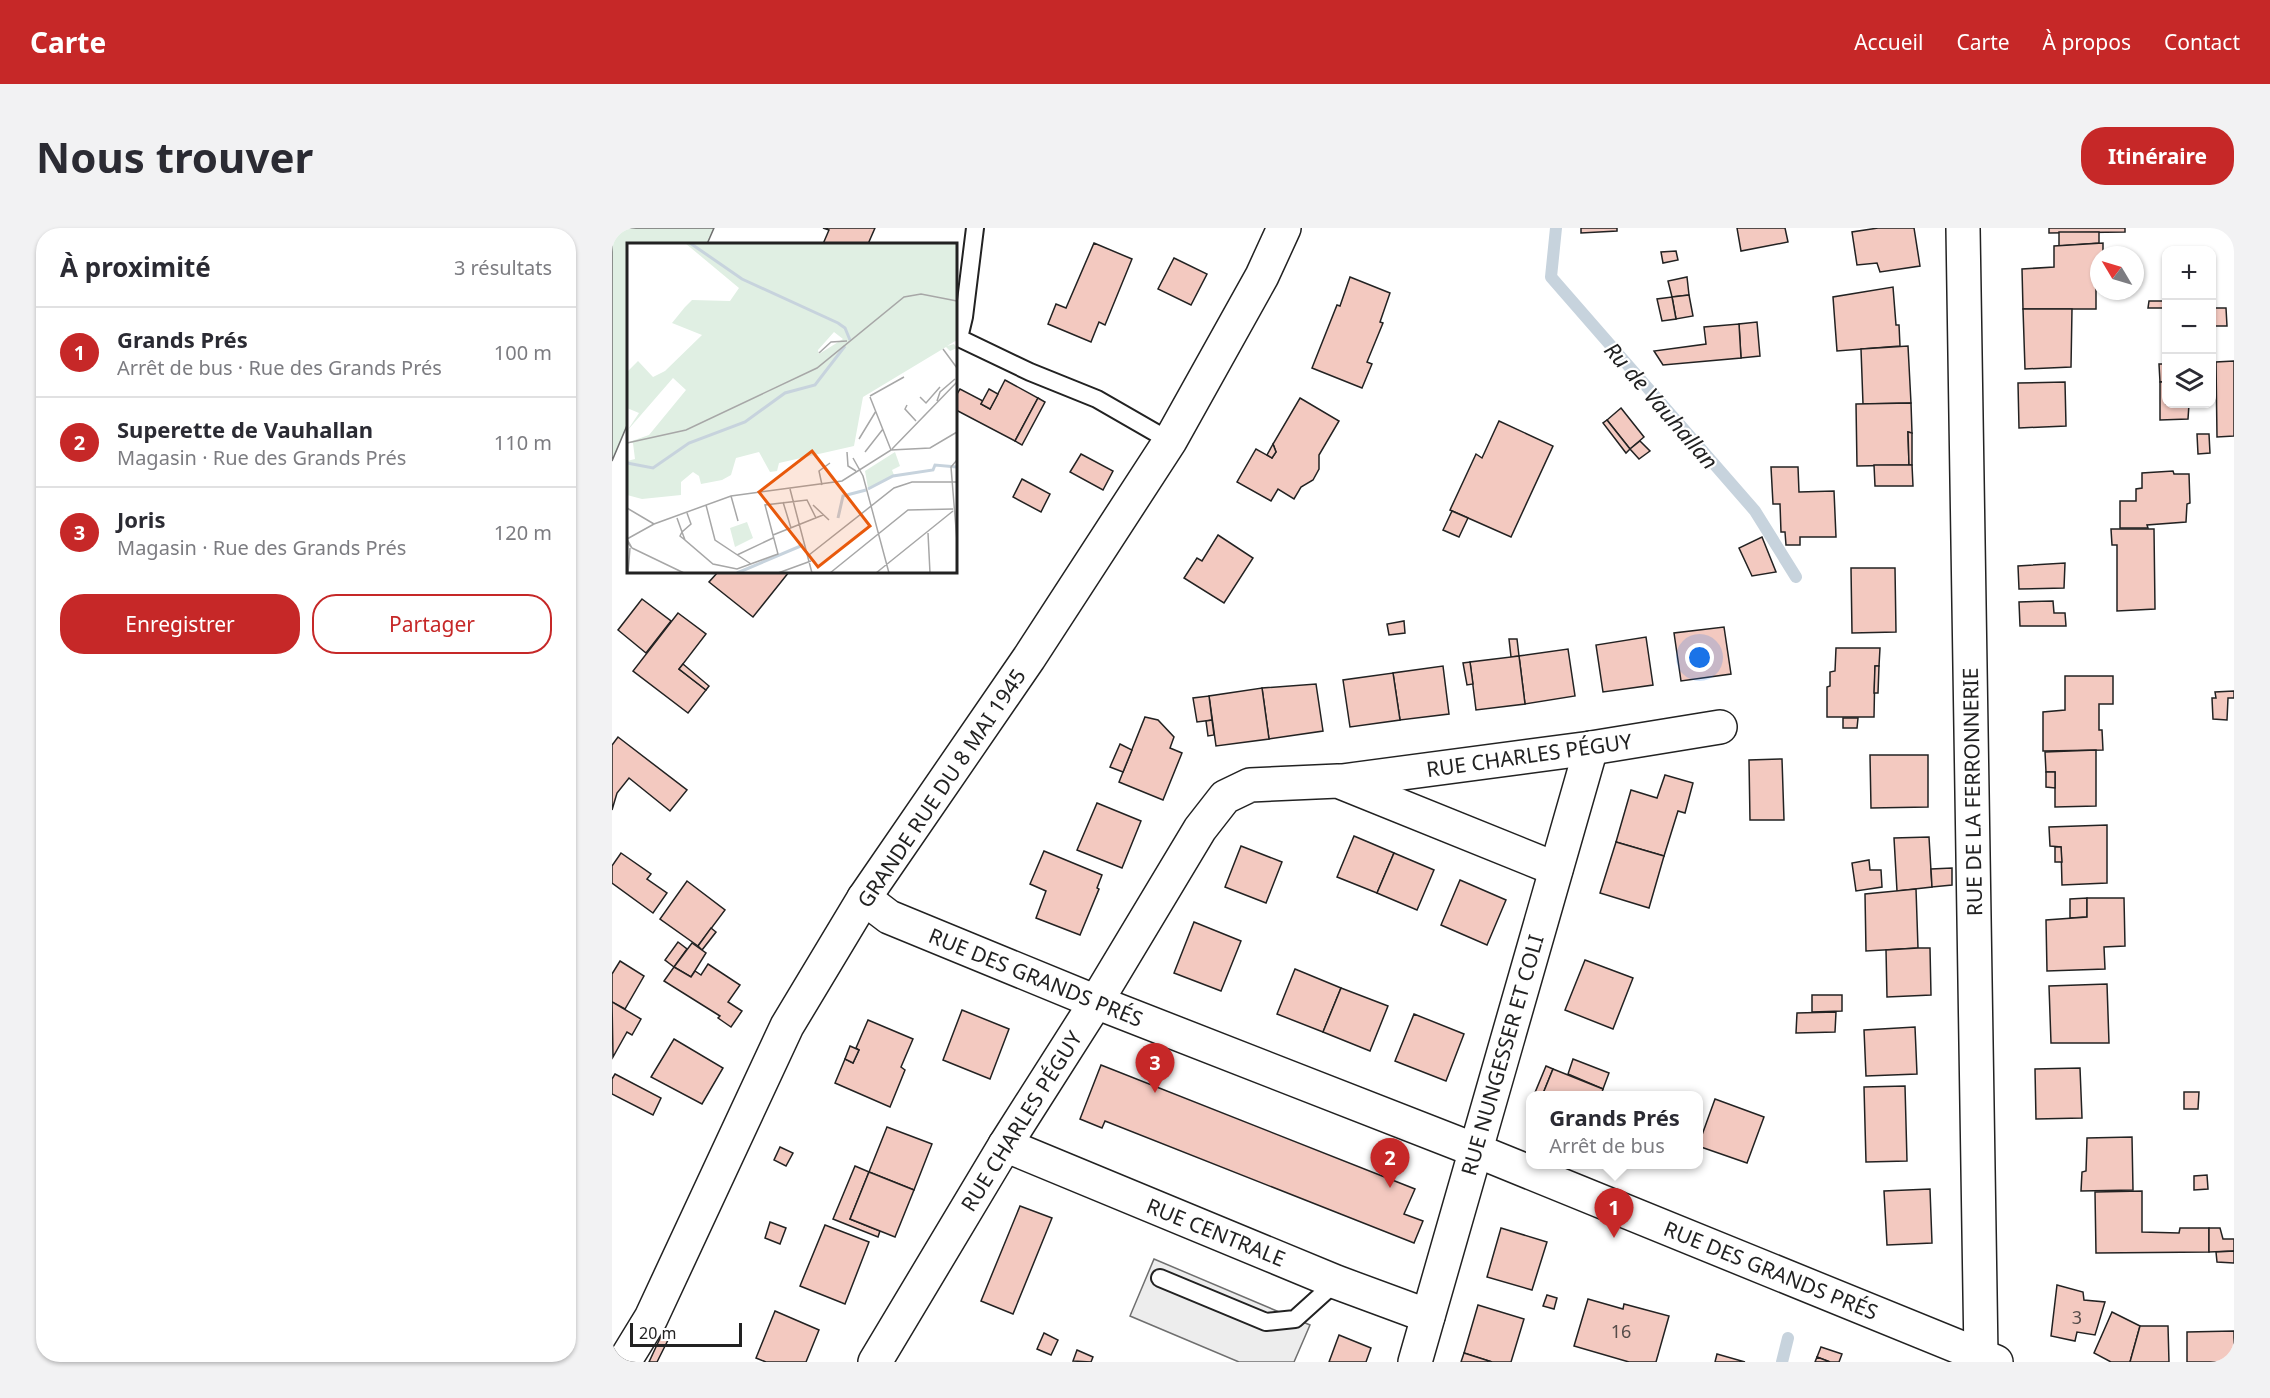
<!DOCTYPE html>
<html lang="fr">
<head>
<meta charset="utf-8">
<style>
  body { margin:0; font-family:"Noto Sans",sans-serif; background:#f2f2f3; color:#2b2b33 }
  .controls { position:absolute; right:18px; top:18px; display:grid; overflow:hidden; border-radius:12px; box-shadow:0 2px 4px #0004 }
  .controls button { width:54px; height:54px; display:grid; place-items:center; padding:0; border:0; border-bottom:2px solid #e1e1e2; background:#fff; color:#2b2b33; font:30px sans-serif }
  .compass { position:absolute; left:1478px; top:18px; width:54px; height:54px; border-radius:50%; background:#fff; box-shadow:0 2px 4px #0004; rotate:308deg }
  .scale { position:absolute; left:18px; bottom:15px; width:112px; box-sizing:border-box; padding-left:6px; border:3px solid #222; border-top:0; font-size:16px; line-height:21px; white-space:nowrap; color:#222; -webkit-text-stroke:4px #fff; paint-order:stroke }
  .you { position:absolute; left:1088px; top:430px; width:21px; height:21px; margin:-15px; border:4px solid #fff; border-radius:50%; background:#1a73e8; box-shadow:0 0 0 9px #1a73e833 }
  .badge { display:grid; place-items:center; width:39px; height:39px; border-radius:50%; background:#c62828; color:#fff; font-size:20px; font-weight:700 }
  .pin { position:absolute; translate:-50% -50px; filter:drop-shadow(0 2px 3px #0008) }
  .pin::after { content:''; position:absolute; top:32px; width:21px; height:18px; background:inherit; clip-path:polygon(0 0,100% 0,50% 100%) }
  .popup { position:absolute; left:914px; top:863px; width:177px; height:78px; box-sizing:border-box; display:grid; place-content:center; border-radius:12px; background:#fff; filter:drop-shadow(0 2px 4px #0005); font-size:20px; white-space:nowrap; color:#7c7c81 }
  .popup b { font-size:22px; color:#2b2b33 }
  .popup::after { content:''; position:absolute; left:50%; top:100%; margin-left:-12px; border:12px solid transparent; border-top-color:#fff }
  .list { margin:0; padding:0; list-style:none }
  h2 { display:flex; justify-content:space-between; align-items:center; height:78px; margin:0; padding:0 24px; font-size:26px }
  h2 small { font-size:20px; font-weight:400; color:#7c7c81 }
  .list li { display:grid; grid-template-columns:39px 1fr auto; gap:18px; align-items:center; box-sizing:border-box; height:90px; padding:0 24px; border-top:2px solid #e1e1e2 }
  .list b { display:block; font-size:22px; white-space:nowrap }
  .list p { margin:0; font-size:20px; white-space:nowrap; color:#7c7c81 }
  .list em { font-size:20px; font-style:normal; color:#7c7c81 }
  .actions { display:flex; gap:12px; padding:18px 24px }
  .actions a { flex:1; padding:14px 0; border:2px solid #c62828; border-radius:24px; text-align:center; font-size:21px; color:#c62828 }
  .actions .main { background:#c62828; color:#fff }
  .icon { flex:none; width:33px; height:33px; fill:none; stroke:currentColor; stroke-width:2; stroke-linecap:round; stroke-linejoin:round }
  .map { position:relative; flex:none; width:1622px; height:1134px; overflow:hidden; border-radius:24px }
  header { display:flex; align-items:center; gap:36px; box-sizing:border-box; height:84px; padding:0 30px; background:#c62828; color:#fff }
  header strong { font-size:28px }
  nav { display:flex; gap:33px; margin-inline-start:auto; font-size:21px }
  .intro { display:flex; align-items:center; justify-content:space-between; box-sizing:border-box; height:144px; padding:0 36px }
  h1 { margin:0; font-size:42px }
  .button { padding:15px 27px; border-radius:24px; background:#c62828; color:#fff; font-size:21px; font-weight:700 }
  main { display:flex; gap:36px; padding:0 36px }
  aside { flex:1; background:#fff; border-radius:24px; box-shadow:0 2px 4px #0004 }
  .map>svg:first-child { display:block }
</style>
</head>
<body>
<header>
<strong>Carte</strong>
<nav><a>Accueil</a><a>Carte</a><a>À propos</a><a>Contact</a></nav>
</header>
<div class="intro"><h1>Nous trouver</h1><a class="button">Itinéraire</a></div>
<main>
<aside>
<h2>À proximité<small>3 résultats</small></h2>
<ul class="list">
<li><span class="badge">1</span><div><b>Grands Prés</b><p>Arrêt de bus · Rue des Grands Prés</p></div><em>100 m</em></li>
<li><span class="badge">2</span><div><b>Superette de Vauhallan</b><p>Magasin · Rue des Grands Prés</p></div><em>110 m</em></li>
<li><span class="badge">3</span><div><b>Joris</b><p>Magasin · Rue des Grands Prés</p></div><em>120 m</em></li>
</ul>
<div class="actions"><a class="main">Enregistrer</a><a>Partager</a></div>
</aside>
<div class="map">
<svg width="1622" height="1134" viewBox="0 0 1622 1134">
  <rect width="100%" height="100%" fill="#fff"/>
  <path fill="#e0efe3" stroke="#6f6f6f" stroke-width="1.5" d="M0,0h102l-7,16h-79v179l-16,38z"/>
  <path fill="#ededed" stroke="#6f6f6f" stroke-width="1.5" d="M542,1031l156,66 -16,37h-55l-109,-46z"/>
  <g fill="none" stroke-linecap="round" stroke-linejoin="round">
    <g stroke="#c7d3dd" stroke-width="12">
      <path d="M944,0l-5,49 204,234 41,66"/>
      <path d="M1170,1134l6,-24"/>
    </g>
  </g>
  <g fill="#f3c9c0" stroke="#222" stroke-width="1.5">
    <path d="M211,0h52l-7,16h-45l6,-14z"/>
    <path d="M969,0h36v3l-36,2z"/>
    <path d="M1125,0h48l3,14 -47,9z"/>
    <path d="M1266,0h36l6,38 -40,6 -3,-9 -20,2 -5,-33z"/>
    <path d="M1437,0h76v4l-76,1z"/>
    <path d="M1447,4h40v11l-40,3z"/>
    <path d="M482,15l38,16 -27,66 -6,-3 -8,20 -43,-18 8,-20 10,4z"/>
    <path d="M1491,15v12h-4v26l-3,6v22h-73l-1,-40 32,-2v-21z"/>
    <path d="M1064,23l2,9 -15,3 -2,-11z"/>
    <path d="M562,30l33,16 -16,31 -33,-16z"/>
    <path d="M738,49l40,16 -10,29 3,1 -16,39 5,2 -10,24 -50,-20 25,-63 3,1z"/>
    <path d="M1075,49l2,18 -17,2 -4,-16z"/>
    <path d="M1281,59l3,38h3l1,21 -63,5 -4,-54z"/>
    <path d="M1077,67l4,21 -17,3 -4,-22z"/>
    <path d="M1060,69l4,22 -14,2 -5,-22z"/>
    <path d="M1537,73h17v7h-18z"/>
    <path d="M1600,80h14l1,18h-15z"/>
    <path d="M1411,81h49l-1,58 -46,2z"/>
    <path d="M1145,94l3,34 -19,2 -2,-34z"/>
    <path d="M1127,96l2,34 -78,7 -9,-14 52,-7 -2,-17z"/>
    <path d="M1296,118l3,57 -48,1 -2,-55z"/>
    <path d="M1622,133v75l-17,1 -1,-75z"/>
    <path d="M1547,136h7v18h-6z"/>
    <path d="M393,152l33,18 -23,43 -59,-31v-14l4,-7 23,12 -2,3 9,5z"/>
    <path d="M1453,154l1,44 -47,2 -1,-45z"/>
    <path d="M1548,154h6v22h23l-1,15 -28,1z"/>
    <path d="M377,161l9,5 -8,15 -9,-5z"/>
    <path d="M426,170l7,4 -23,43 -7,-4z"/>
    <path d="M688,170l39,23 -20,34v14l-6,11 -12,7 -7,12 -16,-10 -7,12 -34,-19 19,-33 16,9 4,-6 -3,-8z"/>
    <path d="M1299,175l1,30 -4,-1 1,33 -52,1 -1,-62z"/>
    <path d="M1009,180l23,29 -14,12 -23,-29z"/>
    <path d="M995,192l23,29 -4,4 -23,-30z"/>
    <path d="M887,193l54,25 -42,91 -61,-27 26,-56 6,4z"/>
    <path d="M1296,204l4,1v32h-3z"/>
    <path d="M1585,206h12l1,19 -12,1z"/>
    <path d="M1028,213l10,10 -11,8 -9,-10z"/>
    <path d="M661,216l3,8 -4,6 -5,-3z"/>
    <path d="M469,226l32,17 -10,19 -33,-18z"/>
    <path d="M1262,237h38l1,21h-38z"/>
    <path d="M1159,239h27l1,25 35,-1 2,46h-36v8h-14l-1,-13h-4l-1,-28h-7z"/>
    <path d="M1561,243l1,3h15l1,29 -3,1 -1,18 -39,3 1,3h-28v-27h16v-12l6,-1v-15z"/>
    <path d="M410,251l28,15 -9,18 -28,-15z"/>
    <path d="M840,283l16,7 -9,19 -16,-7z"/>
    <path d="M1499,301h43l1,80 -38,2v-66h-5z"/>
    <path d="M606,307l35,23 -29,45 -40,-25 13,-20 5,3z"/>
    <path d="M1150,309l14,35 -24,4 -13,-28z"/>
    <path d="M1453,335l-1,25 -45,1 -1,-23z"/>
    <path d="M1239,340h44l1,64 -44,1z"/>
    <path d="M106,344h71l-36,45 -44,-35z"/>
    <path d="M30,371l29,22 -25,32 -28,-23z"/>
    <path d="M1441,373l1,12h11l1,13h-46l-1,-24z"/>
    <path d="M66,385l28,21 -27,35 27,21 -18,23 -55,-42z"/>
    <path d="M792,393l1,12 -16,2 -2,-11z"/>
    <path d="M1112,399l7,47 -50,7 -7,-48z"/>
    <path d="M1034,409l7,48 -50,7 -7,-47z"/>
    <path d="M897,411h8l2,17 -8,1z"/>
    <path d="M1224,420h44l-1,18h-4l-1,51h-47v-30l3,-1v-14l5,-1z"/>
    <path d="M956,421l7,47 -50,8 -6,-48z"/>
    <path d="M907,428l6,48 -49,6 -6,-48z"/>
    <path d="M858,434l3,22 -6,1 -4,-22z"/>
    <path d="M71,436l26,22 -3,4 -27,-21z"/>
    <path d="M831,438l6,48 -49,6 -7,-47z"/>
    <path d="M1263,438h4l-1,27h-4z"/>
    <path d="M781,445l7,47 -50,7 -7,-47z"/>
    <path d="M1453,448h48v28h-14v26h3l1,20 -60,1v-39l22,-2z"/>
    <path d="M704,456l7,47 -54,8 -7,-51z"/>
    <path d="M650,460l7,51 -53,7 -7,-50z"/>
    <path d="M1622,463v7h-6l-1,22 -14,-1 -1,-21h4l-1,-6z"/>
    <path d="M597,468l3,24 -15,2 -4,-24z"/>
    <path d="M533,489l13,3 16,17 -4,11 12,5 -19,47 -44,-18z"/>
    <path d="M1231,490h15l-1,10h-14z"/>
    <path d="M600,492l2,15 -6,1 -2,-15z"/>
    <path d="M6,509l69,53 -17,21 -41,-33 -12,15 -5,17v-65z"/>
    <path d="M508,516l12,6 -9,22 -13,-5z"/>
    <path d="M1484,522v56l-41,1v-35h-9l-1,-20z"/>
    <path d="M1258,527h58v52l-57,1z"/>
    <path d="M1170,531l2,61h-34l-1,-60z"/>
    <path d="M1434,544h9v16l-9,-1z"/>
    <path d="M1053,547l28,8 -8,30 -7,-2 -14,45 -48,-14 15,-52 26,8z"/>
    <path d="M485,575l44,18 -19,47 -45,-18z"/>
    <path d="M1495,597v58l-45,2 -1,-38 -11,-1 -1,-19z"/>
    <path d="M742,608l40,17 -17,40 -40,-16z"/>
    <path d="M1317,609l3,50 -35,4 -3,-53z"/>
    <path d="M1004,614l48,14 -15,52 -49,-15z"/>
    <path d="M629,618l41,16 -16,41 -41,-16z"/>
    <path d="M1443,619h6l1,15h-7z"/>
    <path d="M432,623l58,24 -5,13 2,1 -19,46 -44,-17 10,-27 -16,-7z"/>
    <path d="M9,625l30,21 -4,5 20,14 -14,20 -41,-30v-17z"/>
    <path d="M782,625l40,17 -17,40 -40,-17z"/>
    <path d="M1257,632l1,10h11l1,17 -26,4 -4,-28z"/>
    <path d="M1340,640v17l-20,2 -1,-18z"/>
    <path d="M848,652l46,20 -19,45 -46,-20z"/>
    <path d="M75,653l38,29 -27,36 -38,-27z"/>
    <path d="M1304,661l2,59 -52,3 -1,-57z"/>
    <path d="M1475,670v19l-17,1v-19z"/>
    <path d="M1475,670h37l1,48 -21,1 1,22 -58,2 -1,-51 41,-3z"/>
    <path d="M582,694l47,19 -20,50 -47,-18z"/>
    <path d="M99,700l5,4 -14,18 -4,-4z"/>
    <path d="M66,714l9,7 -13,18 -9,-7z"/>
    <path d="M80,715l14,10 -15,24 -17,-10z"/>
    <path d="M1306,720h12l1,47 -44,2 -1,-47z"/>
    <path d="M973,732l48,18 -20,51 -48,-19z"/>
    <path d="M8,733l24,15 -19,33 -13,-7v-28z"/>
    <path d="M96,736l32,21 -12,17 14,9 -11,16 -13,-9 2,-2 -56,-35 10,-14 17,10 4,-6 6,4z"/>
    <path d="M683,741l46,19 -18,44 -46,-18z"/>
    <path d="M1495,756l2,59h-58l-2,-57z"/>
    <path d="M729,760l47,18 -18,45 -47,-19z"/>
    <path d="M1200,767h30v16l-30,1z"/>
    <path d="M0,774l29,17 -9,16 -5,-3 -14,25z"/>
    <path d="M350,782l47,19 -19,50 -47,-19z"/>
    <path d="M1224,784l-1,20 -39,1 1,-20z"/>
    <path d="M802,786l50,20 -18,47 -51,-20z"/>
    <path d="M256,792l45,19 -12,28 4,3 -15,37 -55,-24 10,-24 8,4 6,-13 -3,-2z"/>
    <path d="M1303,799l2,47 -51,2 -2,-46z"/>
    <path d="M62,811l49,29 -21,36 -51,-27z"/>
    <path d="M238,818l9,4 -6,13 -8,-4z"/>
    <path d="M961,831l36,14 -6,16 -35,-15z"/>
    <path d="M489,837l314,124 -11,25 19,7 -9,22 -309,-122 -3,7 -22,-9z"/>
    <path d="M934,838l7,3 -11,27h-6l-2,-1z"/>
    <path d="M1468,840l2,50 -46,1 -1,-50z"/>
    <path d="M941,841l50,20 -2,7h-59z"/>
    <path d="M3,846l46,24 -8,17 -41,-21v-15z"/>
    <path d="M1293,858l2,75 -41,1 -2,-75z"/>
    <path d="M1572,864h15l-1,17h-14z"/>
    <path d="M1103,871l49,18 -17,46 -49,-17z"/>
    <path d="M275,899l45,17 -18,46 -45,-18z"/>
    <path d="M1520,909l1,53 -52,1 1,-19 4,-1 1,-33z"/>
    <path d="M168,919l13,6 -7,13 -12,-6z"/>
    <path d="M243,938l14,6 -19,47 30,12 -2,6 -45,-18z"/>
    <path d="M257,944l45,18 -19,47 -45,-18z"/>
    <path d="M1595,947l1,14 -14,1v-14z"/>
    <path d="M1318,961l2,54 -45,2 -3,-54z"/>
    <path d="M1530,963v41l37,1 1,-5h29v24l-113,1 -1,-61z"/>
    <path d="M408,978l32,12 -39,96 -32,-13z"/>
    <path d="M158,994l16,6 -6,16 -15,-6z"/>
    <path d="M213,997l44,17 -24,62 -45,-18z"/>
    <path d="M889,1000l46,14 -15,48 -45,-13z"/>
    <path d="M1597,1000h11l3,11h11v12l-25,1z"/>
    <path d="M1622,1023v12l-17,-1 -1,-10z"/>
    <path d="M1445,1057l26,7 1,8 21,2 -10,33 -18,-3 -2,9 -24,-5z"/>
    <path d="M935,1067l10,3 -3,11 -11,-3z"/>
    <path d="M976,1071l35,10 1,-5 45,12 -13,46h-27l-55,-16z"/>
    <path d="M866,1077l46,14 -13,43h-19l-28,-9z"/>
    <path d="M163,1083l44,19 -13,32h-40l-10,-4z"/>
    <path d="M1500,1084l28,14 -10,36h-19l-17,-9z"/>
    <path d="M1528,1098h28l1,36h-39z"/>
    <path d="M1622,1103v31h-47v-30z"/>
    <path d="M432,1105l14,7 -7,15 -14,-6z"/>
    <path d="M50,1106l7,4 -12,24h-8z"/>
    <path d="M727,1107l32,13 -5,14h-37z"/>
    <path d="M1209,1119l21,7 -3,8h-9l-13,-5z"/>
    <path d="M465,1122l16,7 -2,5 -18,-1z"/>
    <path d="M852,1125l28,9h-31z"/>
    <path d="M1105,1126l28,8h-30z"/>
    <path d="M1205,1129l13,5h-15z"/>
  </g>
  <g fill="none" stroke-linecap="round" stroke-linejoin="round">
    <g stroke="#222" stroke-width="20">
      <g id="lane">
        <path d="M363,0l-11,89 -5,21 71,34 67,27 73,42"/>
        <path d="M548,1050l106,44 29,-3 41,-37"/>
      </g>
    </g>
    <g stroke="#222" stroke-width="36">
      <g id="street">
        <path d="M1351,0l18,1128"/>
        <path d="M730,553l249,-33 129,-21"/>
        <path d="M252,670l25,19 207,85 379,148 521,212"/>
        <path d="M393,917l331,137 92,34"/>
        <path d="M263,1134l130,-217 91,-143 104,-173 25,-32 25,-12 88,-4 218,88"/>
        <path d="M803,1134l176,-614"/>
      </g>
    </g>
    <g stroke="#222" stroke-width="36">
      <path id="secondary" d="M12,1134l27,-44 136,-292 77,-128 165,-240 141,-217 92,-165 22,-48"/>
    </g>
    <use href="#lane" stroke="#fff" stroke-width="16"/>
    <use href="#street" stroke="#fff" stroke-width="33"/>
    <use href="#secondary" stroke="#fff" stroke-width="33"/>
  </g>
  <g text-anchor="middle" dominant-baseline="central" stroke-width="4.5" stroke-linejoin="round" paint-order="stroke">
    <g font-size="18" fill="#564c4a">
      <text x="1465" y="1089">3</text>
      <text x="1009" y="1103">16</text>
    </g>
    <g font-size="21" fill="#222" stroke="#fff">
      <text transform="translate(917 527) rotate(-8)">RUE CHARLES PÉGUY</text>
      <text transform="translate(329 560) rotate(-56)">GRANDE RUE DU 8 MAI 1945</text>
      <text transform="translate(1360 564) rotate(-91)">RUE DE LA FERRONNERIE</text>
      <text transform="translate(424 749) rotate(22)">RUE DES GRANDS PRÉS</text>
      <text transform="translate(890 827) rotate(-74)">RUE NUNGESSER ET COLI</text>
      <text transform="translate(409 893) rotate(-58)">RUE CHARLES PÉGUY</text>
      <text transform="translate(604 1004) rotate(22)">RUE CENTRALE</text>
      <text transform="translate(1159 1042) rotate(22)">RUE DES GRANDS PRÉS</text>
    </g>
    <g font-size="22" font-style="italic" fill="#222" stroke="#fff">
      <text transform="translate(1050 177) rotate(49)">Ru de Vauhallan</text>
    </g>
  </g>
  <g transform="translate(15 15)">
    <rect width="330" height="330" fill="#fff"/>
    <path d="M58,0h272v97l-10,6 7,-2 3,4 -7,3 -4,-4 -83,50 -9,49 -75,17 -2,8 -7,1 -11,-20 -23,6 -5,17 -9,5 -21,4 -2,-8 -6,-4 -12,10v13l-39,4 -15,-4v-34l8,-2 -2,-16 -4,-1 20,-7 37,-45 -13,-12 -46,53 12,-18 -12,-5v-36l11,-11 15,16 12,-6 37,-36 -30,-12 13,-16 7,-7 38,1 9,-13zM207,89l9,7 -24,15 -1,-4zM268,209l5,14 -8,4 2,5 -26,13 -3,-17zM120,279l6,16 -18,9 -5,-19z" fill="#e0efe3" fill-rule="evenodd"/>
    <path fill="none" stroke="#c7d3dd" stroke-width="3" d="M63,0l52,36 96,44 7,5 5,12M0,220l26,5 36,-25 56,-21 40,-29 30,-8 30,-39M241,246l25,-13 40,-6 2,-5 22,2M211,275l5,-22 23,-6M110,330l66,-28"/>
    <path fill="none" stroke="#a7a7a7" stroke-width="1.5" d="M316,106l14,19M192,110l12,-11 16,-1M243,153l34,-19M243,154l21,53M293,154l6,6 14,-16M310,158l3,-9 15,-13M280,162l-2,4 11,12M232,196l17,-28M0,200l59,-13 131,-62 87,-71 17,-3 36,7M265,206l65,-67M220,209l1,14 8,5M238,209l18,-23M226,215l10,18 26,97M330,217l-6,7 6,74M195,242l-3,-14 11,-8M163,246l22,84M104,253l7,25M156,259l8,26M79,262l9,35 36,24M186,262l16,15M0,265l27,16M60,270l4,11 -9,8 3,8 28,24 24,5 41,-15 -13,-49 42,-5 9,18M50,275l5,14 -2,4 5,4M301,290l2,40M146,292l50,-20M0,296l27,-15 77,-28 111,-15 49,-31 39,-2 27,-16M0,299l5,6 -5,-9M5,305l52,25M110,312l36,-17M182,312l85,-67 18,-6h45M1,330l2,-25M151,330l33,-12M203,330l78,-63 45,-1M249,330l77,-62"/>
    <path fill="#e8590c" fill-opacity="0.15" stroke="#e8590c" stroke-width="3" d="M185,208l58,75 -52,41 -59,-75z"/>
    <rect width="330" height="330" fill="none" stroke="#222" stroke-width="3"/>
  </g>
</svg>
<div class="controls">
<button>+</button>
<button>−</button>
<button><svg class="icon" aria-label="layers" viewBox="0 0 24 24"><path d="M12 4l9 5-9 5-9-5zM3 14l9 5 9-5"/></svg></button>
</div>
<svg class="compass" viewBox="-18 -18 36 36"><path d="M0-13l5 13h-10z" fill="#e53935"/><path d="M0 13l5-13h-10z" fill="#7c7c81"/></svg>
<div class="scale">20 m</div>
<div class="you"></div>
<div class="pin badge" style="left:1002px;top:1010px">1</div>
<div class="popup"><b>Grands Prés</b>Arrêt de bus</div>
<div class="pin badge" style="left:778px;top:960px">2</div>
<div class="pin badge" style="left:543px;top:865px">3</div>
</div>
</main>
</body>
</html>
